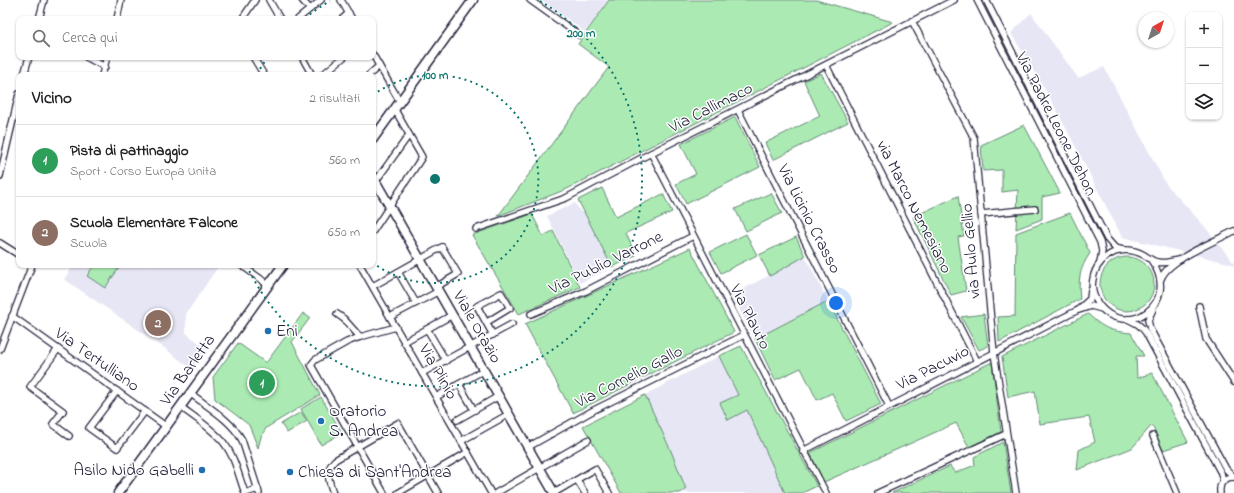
<!DOCTYPE html>
<html lang="it">
<head>
<meta charset="utf-8">
<style>
  body { margin:0; font-family:"Indie Flower",sans-serif; background:#f2f2f2; color:#202124 }
  .controls { position:absolute; right:12px; top:12px; display:grid; overflow:hidden; border-radius:8px; box-shadow:0 1px 3px #0004 }
  .controls button { width:36px; height:36px; display:grid; place-items:center; padding:0; border:0; border-bottom:1px solid #e0e0e0; background:#fff; color:#202124; font:20px sans-serif }
  .compass { position:absolute; left:1138px; top:12px; width:36px; height:36px; border-radius:50%; background:#fff; box-shadow:0 1px 3px #0004; rotate:39deg }
  .you { position:absolute; left:836px; top:303px; width:14px; height:14px; margin:-10px; border:3px solid #fff; border-radius:50%; background:#1a73e8; box-shadow:0 0 0 6px #1a73e833 }
  .badge { display:grid; place-items:center; width:26px; height:26px; border-radius:50%; background:#111827; color:#fff; font-size:13px; font-weight:700 }
  .pin { position:absolute; translate:-50% -50%; border:2px solid #fff; box-shadow:0 1px 4px #0006 }
  .list { margin:0; padding:0; list-style:none }
  h2 { display:flex; justify-content:space-between; align-items:center; height:52px; margin:0; padding:0 16px; font-size:17px }
  h2 small { font-size:13px; font-weight:400; color:#757577 }
  .list li { display:grid; grid-template-columns:26px 1fr auto; gap:12px; align-items:center; box-sizing:border-box; height:72px; padding:0 16px; border-top:1px solid #e0e0e0 }
  .list b { display:block; font-size:15px; white-space:nowrap }
  .list p { margin:0; font-size:13px; white-space:nowrap; color:#757577 }
  .list em { font-size:13px; font-style:normal; color:#757577 }
  .icon { flex:none; width:22px; height:22px; fill:none; stroke:currentColor; stroke-width:2; stroke-linecap:round; stroke-linejoin:round }
  .map { position:relative; flex:none; width:1234px; height:493px; overflow:hidden }
  .search { position:absolute; background:#fff; box-shadow:0 1px 3px #0004; left:16px; top:16px; width:360px; height:44px; display:flex; align-items:center; gap:10px; box-sizing:border-box; padding:0 14px; border-radius:8px; color:#757577; font-size:15px }
  .panel { position:absolute; background:#fff; box-shadow:0 1px 3px #0004; left:16px; top:72px; width:360px; height:196px; border-radius:8px }
  .map>svg:first-child { display:block }
</style>
</head>
<body>
<div class="map">
<svg width="1234" height="493" viewBox="0 0 1234 493">
  <rect width="100%" height="100%" fill="#fff"/>
  <filter id="ink" filterUnits="userSpaceOnUse"><feTurbulence type="fractalNoise" baseFrequency=".025" numOctaves="2"/><feDisplacementMap in="SourceGraphic" scale="8" xChannelSelector="R" yChannelSelector="G"/><feConvolveMatrix kernelMatrix="1 2 1 2 8 2 1 2 1" color-interpolation-filters="sRGB"/></filter>
  <g filter="url(#ink)">
    <g fill="#e7e6f5">
      <path d="M541,0h67l-23,32z"/>
      <path d="M1031,13l47,65 26,-11 62,117 40,44 27,34h1v4l-2,-2 -110,-27 -69,-134 -42,-70z"/>
      <path d="M575,203l6,9 3,-1 28,56 -32,16 -33,-67z"/>
      <path d="M805,256l23,45 -73,38 -23,-44z"/>
      <path d="M74,265h145l-33,49v19l21,16 -14,21 -30,-23 -99,-68z"/>
      <path d="M719,356l19,39 -18,9 8,16 19,-11 38,84h-105l6,-4 -15,-38 -26,-56z"/>
    </g>
    <g fill="#abebb3" stroke="#668677">
      <path d="M609,0h207l77,22 -326,167 -69,27 111,-149 -31,-23z"/>
      <path d="M821,73l27,49 -75,38 -8,-17 55,-27 -16,-35z"/>
      <path d="M735,117l25,50 -74,37 -10,-20 20,-10 -15,-30z"/>
      <path d="M1024,125l36,68 -18,4v22l-26,10 2,-39 -16,2v-22l-19,1 -2,-26z"/>
      <path d="M602,188l14,29 47,-23 9,18 -46,21 10,23 -24,11 -34,-67z"/>
      <path d="M771,193l11,20 -36,18 -11,-22z"/>
      <path d="M958,196l6,40 -6,1 8,54 -15,4 -38,-78z"/>
      <path d="M1070,213l20,40c-11,17 -12,26 -10,46l-81,43 -1,-25 17,-1 1,-83z"/>
      <path d="M532,214l11,22 10,-5 27,56 -61,27 -47,-79z"/>
      <path d="M746,234l11,21 -36,18 -11,-21z"/>
      <path d="M796,237l9,19 -35,20 -11,-21z"/>
      <path d="M690,248l44,84 -161,81 -48,-89z"/>
      <circle cx="1127" cy="284" r="27"/>
      <path d="M94,265h27l-16,23 -18,-12z"/>
      <path d="M828,301l53,103 -35,17 -14,-28 -15,7 -16,-32 -26,12 -20,-41z"/>
      <path d="M303,313l7,5 -18,24 28,53 -54,33 -5,9 -3,11 -9,-23 -34,-26 -2,-22 25,-34 28,20z"/>
      <path d="M984,314l4,32 -9,4 -18,-33z"/>
      <path d="M1088,314c16,15 22,17 43,19l13,23h-8l1,22 15,-5 36,69 -25,8 -11,-25 -20,23 -55,22 2,-20 16,-8 -6,-25 -49,7 -5,-33 -27,6 -6,-40z"/>
      <path d="M741,346l76,140 -15,7h-17l-38,-83 -19,10 -8,-17 18,-8 -19,-39z"/>
      <path d="M992,362l9,70 -32,15 -13,-24 -132,59 -14,-29z"/>
      <path d="M645,395l26,56 15,38 -6,4h-59l-38,-67z"/>
      <path d="M321,397l21,36 -21,12 -20,-36z"/>
      <path d="M301,412l6,9 -20,12 -6,-9z"/>
      <path d="M1003,442l8,51h-119l58,-27 5,7 20,-8 -1,-8z"/>
    </g>
    <g fill="none" stroke-linecap="round" stroke-linejoin="round">
      <g stroke="#22223b" stroke-width="8">
        <g id="street">
          <path d="M269,0l11,19"/>
          <path d="M302,0l8,9"/>
          <path d="M341,0l11,19"/>
          <path d="M530,0l49,35"/>
          <path d="M977,0l123,242 2,9 -2,12"/>
          <path d="M986,0l121,239 8,9 8,2"/>
          <path d="M39,19l5,-19"/>
          <path d="M117,19l4,-19"/>
          <path d="M242,19l13,-19"/>
          <path d="M298,19l23,-19"/>
          <path d="M342,19l7,-6"/>
          <path d="M912,21l62,117 20,215 22,140"/>
          <path d="M373,55l27,47"/>
          <path d="M86,57l19,10"/>
          <path d="M253,57l11,18"/>
          <path d="M302,57l10,18"/>
          <path d="M826,65l151,296"/>
          <path d="M24,75l5,-18"/>
          <path d="M102,75l5,-18"/>
          <path d="M322,75l22,-18"/>
          <path d="M369,75l10,-9"/>
          <path d="M738,110l151,296"/>
          <path d="M651,153l175,340"/>
          <path d="M0,176l19,-82"/>
          <path d="M373,185l36,-50"/>
          <path d="M981,214l54,-5"/>
          <path d="M476,229l90,-31 85,-45 303,-153"/>
          <path d="M373,231l49,-74 -27,-47"/>
          <path d="M0,243l19,12"/>
          <path d="M1151,260c32,44 -26,80 -52,45 -5,-7 -8,-17 -6,-26 2,-12 10,-22 22,-27 9,-3 20,-2 29,3 5,3 8,6 13,7 8,2 16,-1 24,-3"/>
          <path d="M241,265l20,14 7,7"/>
          <path d="M360,265l131,228"/>
          <path d="M398,272l18,31"/>
          <path d="M1161,279c6,-19 55,-38 73,-48"/>
          <path d="M373,286l69,-39 16,27 -22,13"/>
          <path d="M1199,306l7,33 28,43"/>
          <path d="M1080,308l10,-9 1,-9"/>
          <path d="M1153,309l-5,11 2,9 76,140 8,8"/>
          <path d="M337,314l7,5 16,18"/>
          <path d="M531,314l55,-23 107,-55"/>
          <path d="M12,316l155,111"/>
          <path d="M390,317l49,-26"/>
          <path d="M1128,319c8,4 13,6 18,14l75,140 2,8"/>
          <path d="M487,322l23,-14 -9,-15 -24,13 16,29"/>
          <path d="M427,329l19,32"/>
          <path d="M404,342l48,-27"/>
          <path d="M0,349l32,-84"/>
          <path d="M58,349l-28,38 33,24 -10,13 16,12"/>
          <path d="M422,373l90,-49"/>
          <path d="M459,384l15,26"/>
          <path d="M117,391l-28,37 28,20 28,-37"/>
          <path d="M190,393c18,14 41,27 52,47l17,53"/>
          <path d="M436,397l48,-27"/>
          <path d="M181,407c14,11 32,22 43,36 11,14 15,34 21,50"/>
          <path d="M457,420l42,-24"/>
          <path d="M1153,436l24,57"/>
          <path d="M461,441l48,-27"/>
          <path d="M528,447l66,-37 150,-75"/>
          <path d="M803,451l273,-140 15,-5 11,3"/>
          <path d="M577,480l8,13"/>
          <path d="M245,493l13,-4"/>
          <path d="M333,493c-4,-13 -9,-22 2,-33l63,-37 40,70"/>
          <path d="M384,493l-73,-128 4,-5 32,-18 13,-5 36,-10"/>
          <path d="M398,493l70,-41"/>
          <path d="M496,493l92,-53"/>
          <path d="M554,493l41,-24 14,24"/>
          <path d="M878,493l128,-59"/>
          <path d="M1220,493c-1,-10 4,-16 14,-16"/>
        </g>
      </g>
      <g stroke="#22223b" stroke-width="11">
        <g id="secondary">
          <path d="M373,139l100,-139"/>
          <path d="M373,177l181,316"/>
          <path d="M118,493l165,-228"/>
        </g>
      </g>
      <use href="#street" stroke="#fff" stroke-width="5.5"/>
      <use href="#secondary" stroke="#fff" stroke-width="8"/>
    </g>
  </g>
  <g fill="none" stroke="#0f766e" stroke-width="2" stroke-dasharray="2 4">
    <path d="M373 95A104 104 0 1 1 373 263"/>
    <path d="M257 74A207 207 0 0 1 268 57M305 18A207 207 0 0 1 330 1M540 1A207 207 0 1 1 247 266"/>
  </g>
  <g fill="#1f6fb2" stroke="#fff" stroke-width="1.5">
    <circle cx="268" cy="331" r="4"/>
    <circle cx="321" cy="421" r="4"/>
    <circle cx="202" cy="470" r="4"/>
    <circle cx="290" cy="472" r="4"/>
  </g>
  <g text-anchor="middle" dominant-baseline="central" stroke-width="3" stroke-linejoin="round" paint-order="stroke">
    <g font-size="17" fill="#22223b" stroke="#fff">
      <text transform="translate(711 108) rotate(-27)">Via Callimaco</text>
      <text transform="translate(1056 124) rotate(63)">Via Padre Leone Dehon</text>
      <text transform="translate(914 207) rotate(63)">via Marco Nemesiano</text>
      <text transform="translate(809 219) rotate(63)">Via Licinio Crasso</text>
      <text transform="translate(971 251) rotate(-95)">via Aulo Gellio</text>
      <text transform="translate(606 263) rotate(-26)">Via Publio Varrone</text>
      <text transform="translate(750 317) rotate(63)">Via Plauto</text>
      <text transform="translate(477 327) rotate(60)">Viale Orazio</text>
      <text transform="translate(97 360) rotate(35)">Via Tertulliano</text>
      <text transform="translate(933 368) rotate(-27)">Via Pacuvio</text>
      <text transform="translate(188 370) rotate(-55)">Via Barletta</text>
      <text transform="translate(438 372) rotate(60)">Via Plinio</text>
      <text transform="translate(629 377) rotate(-27)">Via Cornelio Gallo</text>
    </g>
    <g font-size="17" fill="#22223b" stroke="#fff" text-anchor="start">
      <text x="276" y="331">Eni</text>
      <text x="329" y="411">Oratorio<tspan x="329" dy="20">S. Andrea</tspan></text>
      <text x="194" y="470" text-anchor="end">Asilo Nido Gabelli</text>
      <text x="298" y="472">Chiesa di Sant'Andrea</text>
    </g>
  </g>
  <circle cx="435" cy="179" r="6" fill="#0f766e" stroke="#fff" stroke-width="2"/>
  <g font-size="12" text-anchor="middle" font-weight="bold" fill="#0f766e" stroke="#fff" stroke-width="3" stroke-linejoin="round" paint-order="stroke">
    <text x="581" y="37">200 m</text>
    <text x="435" y="79">100 m</text>
  </g>
</svg>
<div class="controls">
<button>+</button>
<button>−</button>
<button><svg class="icon" aria-label="layers" viewBox="0 0 24 24"><path d="M12 4l9 5-9 5-9-5zM3 14l9 5 9-5"/></svg></button>
</div>
<svg class="compass" viewBox="-18 -18 36 36"><path d="M0-13l5 13h-10z" fill="#e53935"/><path d="M0 13l5-13h-10z" fill="#757577"/></svg>
<div class="you"></div>
<div class="pin badge" style="left:262px;top:383px;background:#2e9e5b">1</div>
<div class="pin badge" style="left:158px;top:323px;background:#8d6e63">2</div>
<div class="search"><svg class="icon" aria-label="search" viewBox="0 0 24 24"><circle cx="10" cy="10" r="6"/><path d="M15 15l6 6"/></svg>Cerca qui</div>
<section class="panel">
<h2>Vicino<small>2 risultati</small></h2>
<ul class="list">
<li><span class="badge" style="background:#2e9e5b">1</span><div><b>Pista di pattinaggio</b><p>Sport · Corso Europa Unita</p></div><em>560 m</em></li>
<li><span class="badge" style="background:#8d6e63">2</span><div><b>Scuola Elementare Falcone</b><p>Scuola</p></div><em>650 m</em></li>
</ul>
</section>
</div>
</body>
</html>
